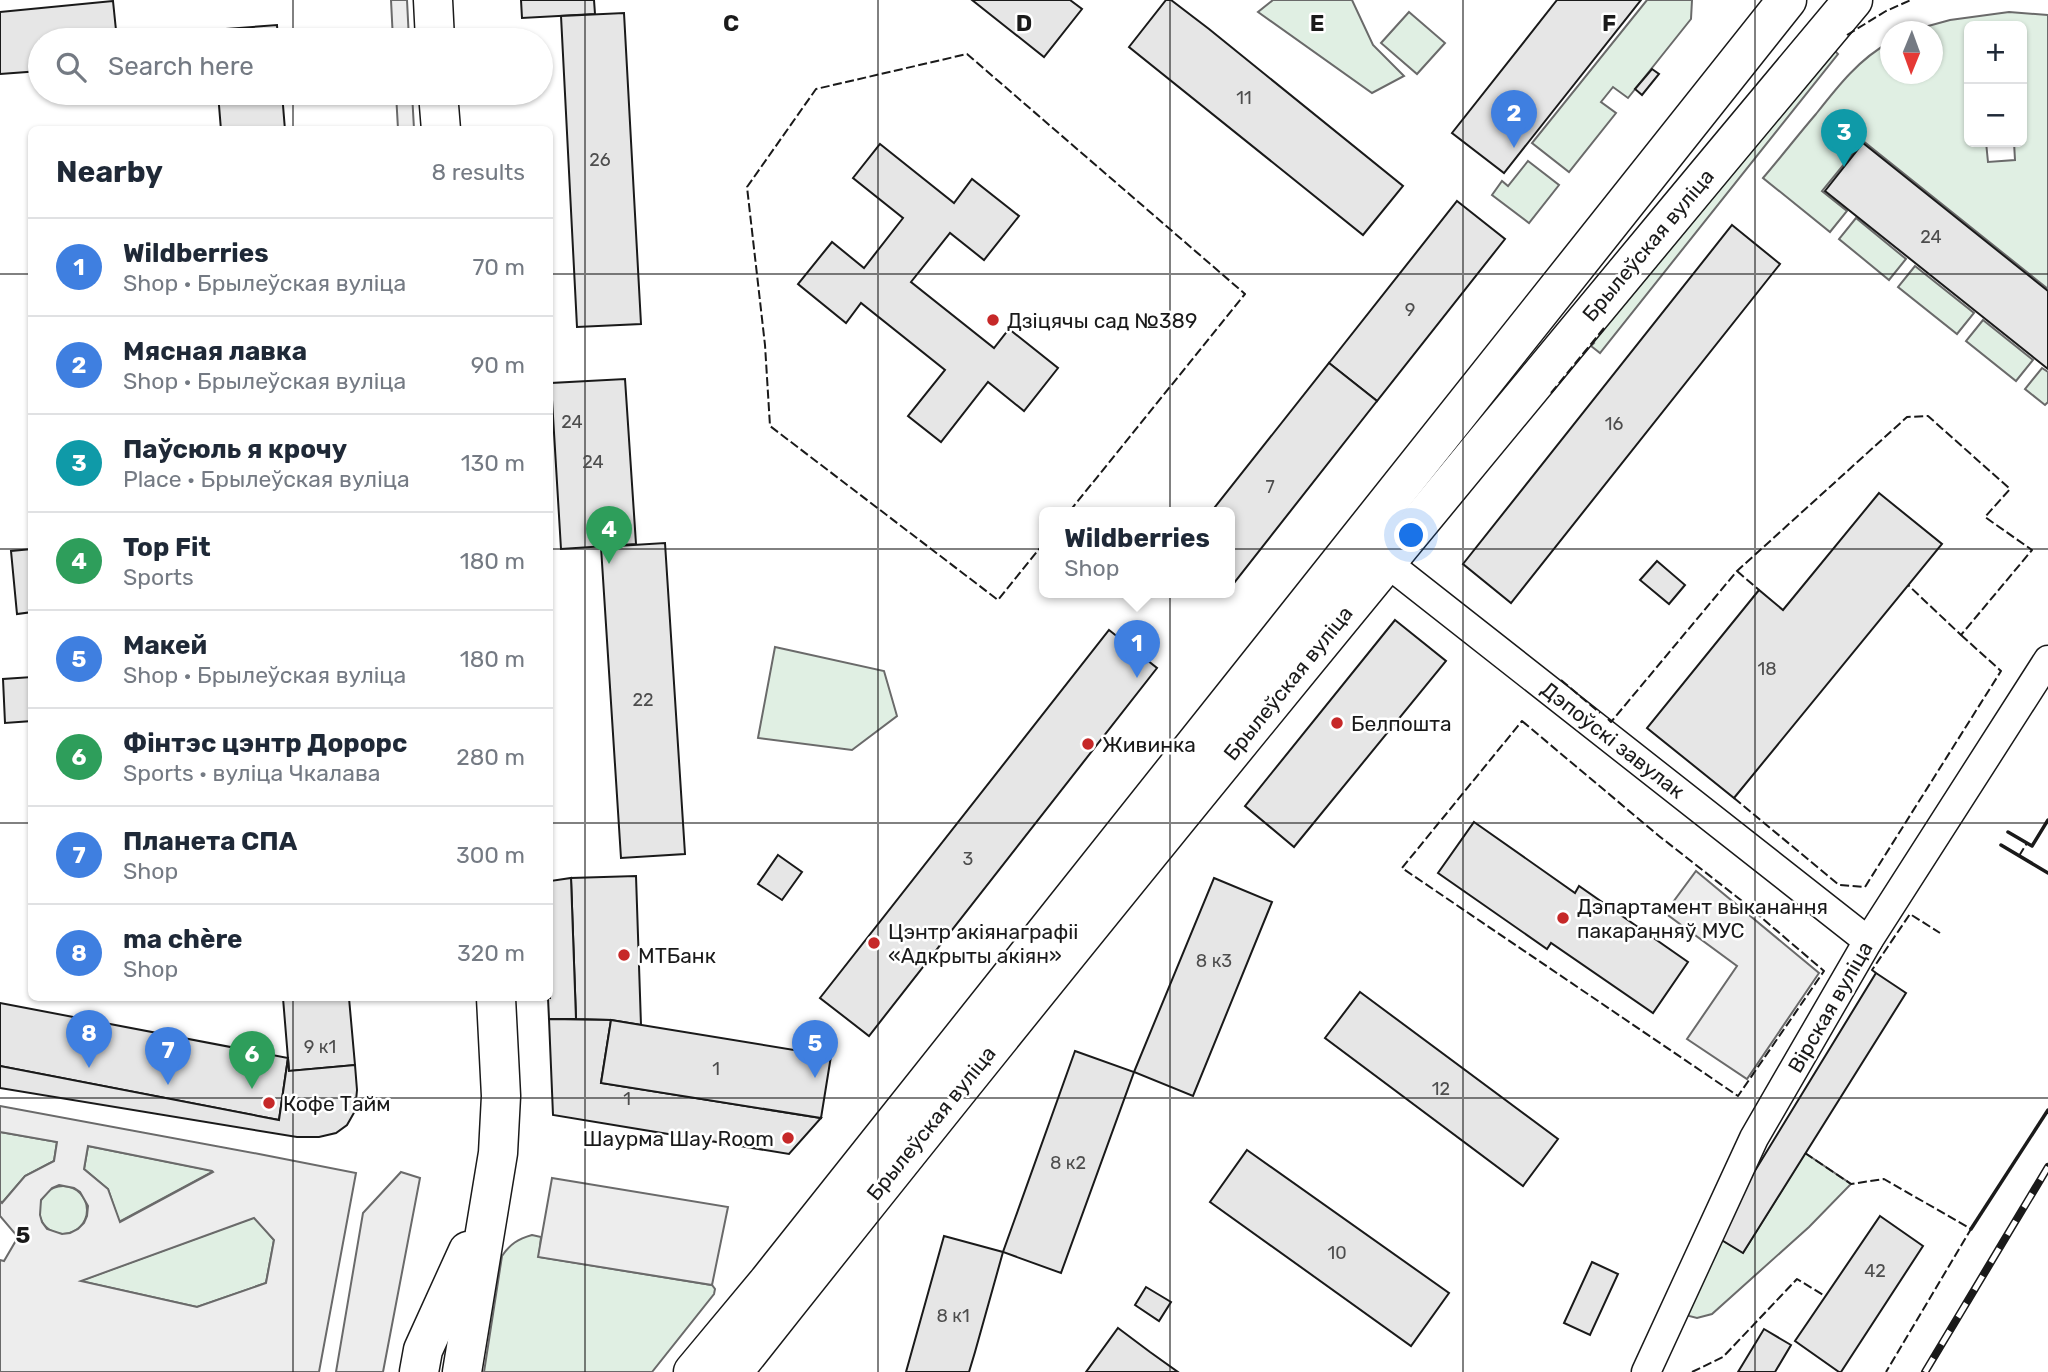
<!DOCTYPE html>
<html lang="en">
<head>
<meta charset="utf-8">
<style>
  body { margin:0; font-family:Rubik,sans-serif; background:#f2f2f3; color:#1f2937 }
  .controls { position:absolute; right:21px; top:21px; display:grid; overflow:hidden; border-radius:10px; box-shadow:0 2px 5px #0004 }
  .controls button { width:63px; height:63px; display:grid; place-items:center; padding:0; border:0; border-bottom:2px solid #e0e1e3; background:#fff; color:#1f2937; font:35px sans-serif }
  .compass { position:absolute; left:1880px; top:21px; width:63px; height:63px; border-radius:50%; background:#fff; box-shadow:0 2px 5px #0004; rotate:181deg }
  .you { position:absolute; left:1412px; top:536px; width:24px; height:24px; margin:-18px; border:5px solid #fff; border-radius:50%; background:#1a73e8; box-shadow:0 0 0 10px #1a73e833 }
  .badge { display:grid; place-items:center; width:46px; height:46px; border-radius:50%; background:#c62828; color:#fff; font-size:23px; font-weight:700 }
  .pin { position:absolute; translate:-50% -58px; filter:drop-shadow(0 2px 4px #0008) }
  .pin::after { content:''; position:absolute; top:37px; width:24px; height:21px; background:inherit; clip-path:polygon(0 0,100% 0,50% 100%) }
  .popup { position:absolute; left:1039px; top:507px; width:196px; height:91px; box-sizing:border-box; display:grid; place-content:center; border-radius:10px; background:#fff; filter:drop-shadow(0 2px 5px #0005); font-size:23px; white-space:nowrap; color:#747a83 }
  .popup b { font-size:26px; color:#1f2937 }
  .popup::after { content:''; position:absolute; left:50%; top:100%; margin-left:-14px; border:14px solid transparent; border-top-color:#fff }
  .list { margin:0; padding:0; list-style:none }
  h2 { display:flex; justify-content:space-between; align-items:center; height:91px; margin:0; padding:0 28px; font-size:30px }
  h2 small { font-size:23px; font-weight:400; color:#747a83 }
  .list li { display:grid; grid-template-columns:46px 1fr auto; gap:21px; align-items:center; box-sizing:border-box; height:98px; padding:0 28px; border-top:2px solid #e0e1e3 }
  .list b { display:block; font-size:26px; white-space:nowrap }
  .list p { margin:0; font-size:23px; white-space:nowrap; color:#747a83 }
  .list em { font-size:23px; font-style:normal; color:#747a83 }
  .icon { flex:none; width:38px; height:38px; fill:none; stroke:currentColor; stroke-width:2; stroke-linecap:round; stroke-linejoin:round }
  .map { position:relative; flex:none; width:2048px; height:1372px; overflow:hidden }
  .search { position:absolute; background:#fff; box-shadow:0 2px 5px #0004; left:28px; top:28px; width:525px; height:77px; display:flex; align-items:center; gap:18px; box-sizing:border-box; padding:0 24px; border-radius:38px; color:#747a83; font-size:26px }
  .panel { position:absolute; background:#fff; box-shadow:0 2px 5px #0004; left:28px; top:126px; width:525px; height:875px; border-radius:10px }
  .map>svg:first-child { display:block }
</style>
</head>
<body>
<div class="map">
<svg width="2048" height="1372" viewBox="0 0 2048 1372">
  <rect width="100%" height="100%" fill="#fff"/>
  <g fill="#e0efe3" stroke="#6a6a6a" stroke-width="2" fill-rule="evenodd">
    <path d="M1273,0h79l21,45 31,31 -32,17 -114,-81z"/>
    <path d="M1647,0h45l-1,19 -63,79 -15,-11 -12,15 15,11 -47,59 -37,-29z"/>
    <path d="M1409,12l36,31 -28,31 -36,-31z"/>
    <path d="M2009,12l39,3v274l-185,-148 -41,50 25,20 -17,21 -67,-54c18,-21 35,-43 53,-64 22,-28 43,-55 74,-72v32h42v-42l-22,-1 40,-11zM1969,26h53v116h-8l1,18 -27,2 -2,-20h-17z"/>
    <path d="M1829,45l9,9 -238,299 -9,-7 3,-3 -3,-3z"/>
    <path d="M1528,161l31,24 -30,38 -37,-28 10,-14 6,5z"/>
    <path d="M1856,218l50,41 -17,21 -50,-41z"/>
    <path d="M1915,266l59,47 -17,21 -59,-47z"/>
    <path d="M1983,320l50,40 -17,21 -50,-40z"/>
    <path d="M2042,368l6,4v30l-3,3 -20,-16z"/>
    <path d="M775,647l109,24 13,45 -45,34 -94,-12z"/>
    <path d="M0,1132l57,10 -3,19 -29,15 -23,27 -2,-2z"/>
    <path d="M88,1146l126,25 -95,51 -11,-33 -24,-20z"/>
    <path d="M1805,1153l46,31 -42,43 -97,87 -15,4 -8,-2 -4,-10 30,-70 28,17z"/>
    <circle cx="63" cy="1210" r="24"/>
    <path d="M255,1217l19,23 -8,43 -69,24 -117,-26z"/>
    <path d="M532,1235l9,2 -2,20 173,28 3,4 -1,5 -62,78h-168l18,-116c8,-12 16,-17 30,-21z"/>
  </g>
  <g fill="#ededed" stroke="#6a6a6a" stroke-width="2" fill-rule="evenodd">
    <path d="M391,0h16l2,40h-16z"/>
    <path d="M396,93h16l2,36h-16z"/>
    <path d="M1696,871l123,102 -72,106 -60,-40 50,-73 -72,-53z"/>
    <path d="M0,1106l259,48 97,19 -37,199h-319v-112l4,1 14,-24 -18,-21v-15l2,2 23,-27 29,-15 3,-19 -57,-10zM88,1146l124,25 1,1 -93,50 -12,-33 -24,-20zM59,1185l15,3 6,4 8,14 -1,10 -3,7 -6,6 -8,4 -8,1 -15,-5 -5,-7 -2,-7 1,-15 11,-12zM254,1218l20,22 -8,43 -69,24 -116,-26z"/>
    <path d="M401,1172l19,6 -37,194h-47l27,-159z"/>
    <path d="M552,1178l176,29 -16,78 -174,-28z"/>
  </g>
  <g fill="#e6e6e6" stroke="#1a1a1a" stroke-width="2">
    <path d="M521,0h73l1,14 -73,4z"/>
    <path d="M972,0h98l12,9 -38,48z"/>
    <path d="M1166,0h5l38,29 194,157 -40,49 -234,-188z"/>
    <path d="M1557,0h84l-137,173 -52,-40z"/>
    <path d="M113,1l4,39h-77v31l-40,3v-62z"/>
    <path d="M624,13l17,311 -64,3 -16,-311z"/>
    <path d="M277,25l1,15h-65v-10z"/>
    <path d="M1652,69l7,5 -17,21 -7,-6z"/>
    <path d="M218,93h64l3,37h-64z"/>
    <path d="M1863,143l185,148v78l-223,-178z"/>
    <path d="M880,144l74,59 18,-24 47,37 -35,44 -34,-27 -39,49 83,66 15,-19 49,39 -34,43 -36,-29 -47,60 -33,-26 37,-46 -84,-67 -15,20 -48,-39 34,-42 32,26 39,-50 -50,-40z"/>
    <path d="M1457,201l48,38 -128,162 -48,-38z"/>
    <path d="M1732,225l48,39 -269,339 -48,-39z"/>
    <path d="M1329,363l48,38 -147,187v-76h-19z"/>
    <path d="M625,379l11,165 -75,5 -10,-166z"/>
    <path d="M1879,493l63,51 -208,254 -87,-70 112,-138 24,20z"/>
    <path d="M665,543l20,311 -64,4 -20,-311z"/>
    <path d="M32,549v63l-15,2 -6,-63z"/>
    <path d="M1657,561l28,24 -16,19 -29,-24z"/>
    <path d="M1395,620l51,41 -152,186 -49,-41z"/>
    <path d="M1109,630l48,38 -288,368 -49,-38z"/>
    <path d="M32,677v44l-27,2 -2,-44z"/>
    <path d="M1474,822l101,71 4,-7 109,76 -35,51 -102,-70 -4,6 -109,-76z"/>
    <path d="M778,855l24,17 -20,28 -24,-16z"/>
    <path d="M636,876l5,149 -30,-5 -35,-1 -5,-141z"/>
    <path d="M571,878l5,141h-27l-1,-21h2v-117z"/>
    <path d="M1214,878l58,24 -79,194 -59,-24z"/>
    <path d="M1876,973l30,20 -163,260 -28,-17z"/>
    <path d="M1360,992l198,147 -35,47 -198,-148z"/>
    <path d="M283,998h66l6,67 -66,6z"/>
    <path d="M0,1003l288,55 -9,62 -279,-54z"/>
    <path d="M549,1019l62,1 -10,63 220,35 -32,36 -236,-39z"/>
    <path d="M611,1020l220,36 -10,62 -220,-35z"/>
    <path d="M1075,1051l59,21 -73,201 -58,-21z"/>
    <path d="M288,1058l1,13 66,-6 2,25 -2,21 -8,14 -11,8 -17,4h-22l-297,-49v-22l279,54z"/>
    <path d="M1247,1150l202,143 -38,53 -201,-144z"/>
    <path d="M1880,1216l43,30 -82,126h-2l-44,-31z"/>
    <path d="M944,1236l59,16 -28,100 -6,20h-63z"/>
    <path d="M1592,1262l26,12 -28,61 -26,-12z"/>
    <path d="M1146,1287l25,15 -12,19 -24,-16z"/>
    <path d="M1118,1328l32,24 28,20h-92z"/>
    <path d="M1764,1329l27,16 -16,27h-37z"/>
  </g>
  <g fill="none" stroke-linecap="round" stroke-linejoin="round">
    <g stroke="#1a1a1a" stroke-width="31">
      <g id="street">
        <path d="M1372,551l496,390"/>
        <path d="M1646,1372l108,-234 114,-197 180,-281"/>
      </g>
    </g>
    <g stroke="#1a1a1a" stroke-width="41">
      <g id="secondary">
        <path d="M433,0l2,40"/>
        <path d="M438,93l3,37"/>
        <path d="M419,1372l4,-22 45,-99"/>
        <path d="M462,1372l36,-219 3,-57 -5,-98"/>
      </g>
    </g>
    <g stroke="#1a1a1a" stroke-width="41">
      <g id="primary">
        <path d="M693,1372l75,-90 1019,-1282"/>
        <path d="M733,1372c366,-463 741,-919 1120,-1372"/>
      </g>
    </g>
    <use href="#street" stroke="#fff" stroke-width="28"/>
    <use href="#secondary" stroke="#fff" stroke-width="38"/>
    <use href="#primary" stroke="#fff" stroke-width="38"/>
    <g stroke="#1a1a1a" stroke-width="8">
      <path id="rail" d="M1925,1372l123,-205"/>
    </g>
    <use href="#rail" stroke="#fff" stroke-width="5" stroke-dasharray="16" stroke-linecap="butt"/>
    <g stroke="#1a1a1a" stroke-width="2" stroke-dasharray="9 3.5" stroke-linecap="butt">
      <path d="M1847,35l39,-24 25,-11"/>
      <path d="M1551,393l53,-65"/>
      <path d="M1044,543l-46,57 -228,-174 -5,-81 -18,-158 69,-98 151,-35 278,240 -176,218"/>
      <path d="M1737,571l22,19"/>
      <path d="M1561,680l39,33"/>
      <path d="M1608,719l3,3 126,-151 170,-154 21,-1 82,73 -25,28 47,33 -71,85 -53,-50"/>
      <path d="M1522,721l137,115 83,65 82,70 -86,125 -336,-228z"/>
      <path d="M1734,798l105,87 26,2 136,-216 -40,-36"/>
      <path d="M2019,856l8,-13"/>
      <path d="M1876,973l-4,-3 38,-56 30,19"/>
      <path d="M1805,1153l46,31 33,-5 87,50 -85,143"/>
      <path d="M1692,1372l31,-15 74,-78 28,17"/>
    </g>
    <g stroke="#1a1a1a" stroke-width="3.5">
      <path d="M2008,832l24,14 16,-26"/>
      <path d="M2001,845l47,28"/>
      <path d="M1971,1229l77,-119"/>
    </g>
  </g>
  <path fill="none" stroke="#1a1a1a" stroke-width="2" stroke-opacity="0.55" d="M293,0v40M585,0v1372M878,0v1372M1170,0v1372M1463,0v1372M1755,0v1372M293,93v37M0,274h32M550,274h1498M0,549h32M550,549h1498M0,823h32M550,823h1498M293,998v374M0,1098h2048"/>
  <g fill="#c62828" stroke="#fff" stroke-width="2.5">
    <circle cx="993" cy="320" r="7"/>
    <circle cx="1337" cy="723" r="7"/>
    <circle cx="1088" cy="744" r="7"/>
    <circle cx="1563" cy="918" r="7"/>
    <circle cx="874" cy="943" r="7"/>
    <circle cx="624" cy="955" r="7"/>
    <circle cx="269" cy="1103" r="7"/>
    <circle cx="788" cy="1138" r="7"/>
  </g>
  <g text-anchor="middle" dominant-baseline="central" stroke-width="5" stroke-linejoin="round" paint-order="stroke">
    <g font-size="18" fill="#4d4d4d">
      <text x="1244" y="98">11</text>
      <text x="600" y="160">26</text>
      <text x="1931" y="237">24</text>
      <text x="1410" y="310">9</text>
      <text x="572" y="422">24</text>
      <text x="1614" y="424">16</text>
      <text x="593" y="462">24</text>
      <text x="1270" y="487">7</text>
      <text x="1767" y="669">18</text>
      <text x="643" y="700">22</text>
      <text x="968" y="859">3</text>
      <text x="1214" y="961">8 к3</text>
      <text x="320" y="1047">9 к1</text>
      <text x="716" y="1069">1</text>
      <text x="1441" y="1089">12</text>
      <text x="627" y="1099">1</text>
      <text x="1068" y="1163">8 к2</text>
      <text x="1337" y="1253">10</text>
      <text x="1875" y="1271">42</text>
      <text x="953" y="1316">8 к1</text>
    </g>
    <g font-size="21" fill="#1a1a1a" stroke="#fff">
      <text transform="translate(1648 245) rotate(-50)">Брылеўская вуліца</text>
      <text transform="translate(1288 683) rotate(-51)">Брылеўская вуліца</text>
      <text transform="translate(1613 740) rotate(38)">Дэпоўскі завулак</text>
      <text transform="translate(1830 1007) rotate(-60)">Вірская вуліца</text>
      <text transform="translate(931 1123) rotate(-51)">Брылеўская вуліца</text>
    </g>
    <g font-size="21" fill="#1a1a1a" stroke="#fff" text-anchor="start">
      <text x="1007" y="320">Дзіцячы сад №389</text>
      <text x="1351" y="723">Белпошта</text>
      <text x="1102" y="744">Живинка</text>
      <text x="1577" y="906">Дэпартамент выканання<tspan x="1577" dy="24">пакаранняў МУС</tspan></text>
      <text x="888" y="931">Цэнтр акіянаграфіі<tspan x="888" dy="24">«Адкрыты акіян»</tspan></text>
      <text x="638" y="955">МТБанк</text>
      <text x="283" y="1103">Кофе Тайм</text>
      <text x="774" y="1138" text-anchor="end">Шаурма Шау Room</text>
    </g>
  </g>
  <g font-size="23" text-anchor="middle" font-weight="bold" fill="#1a1a1a" stroke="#fff" stroke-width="5" stroke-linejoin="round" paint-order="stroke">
    <text x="731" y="31">C</text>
    <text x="1024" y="31">D</text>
    <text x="1317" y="31">E</text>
    <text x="1609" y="31">F</text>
    <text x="23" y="1243">5</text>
  </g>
</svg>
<div class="controls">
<button>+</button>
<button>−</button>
</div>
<svg class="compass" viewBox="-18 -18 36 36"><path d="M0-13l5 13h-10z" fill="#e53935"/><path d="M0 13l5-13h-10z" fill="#747a83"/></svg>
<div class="you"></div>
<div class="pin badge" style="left:1137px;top:678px;background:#3f7fe0">1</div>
<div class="popup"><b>Wildberries</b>Shop</div>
<div class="pin badge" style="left:1514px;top:148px;background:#3f7fe0">2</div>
<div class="pin badge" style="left:1844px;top:167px;background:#0f9aa8">3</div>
<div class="pin badge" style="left:609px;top:564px;background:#2e9e5b">4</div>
<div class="pin badge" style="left:815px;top:1078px;background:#3f7fe0">5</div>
<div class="pin badge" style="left:252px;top:1089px;background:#2e9e5b">6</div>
<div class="pin badge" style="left:168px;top:1085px;background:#3f7fe0">7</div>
<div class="pin badge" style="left:89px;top:1068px;background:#3f7fe0">8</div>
<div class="search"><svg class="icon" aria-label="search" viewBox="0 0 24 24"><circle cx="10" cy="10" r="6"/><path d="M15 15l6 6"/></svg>Search here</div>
<section class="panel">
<h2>Nearby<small>8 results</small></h2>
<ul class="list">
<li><span class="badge" style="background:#3f7fe0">1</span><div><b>Wildberries</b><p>Shop · Брылеўская вуліца</p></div><em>70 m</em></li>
<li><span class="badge" style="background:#3f7fe0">2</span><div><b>Мясная лавка</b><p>Shop · Брылеўская вуліца</p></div><em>90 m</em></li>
<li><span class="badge" style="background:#0f9aa8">3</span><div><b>Паўсюль я крочу</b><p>Place · Брылеўская вуліца</p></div><em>130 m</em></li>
<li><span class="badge" style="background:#2e9e5b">4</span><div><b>Top Fit</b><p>Sports</p></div><em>180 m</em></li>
<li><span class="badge" style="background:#3f7fe0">5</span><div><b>Макей</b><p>Shop · Брылеўская вуліца</p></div><em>180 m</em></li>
<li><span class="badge" style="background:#2e9e5b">6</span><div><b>Фінтэс цэнтр Дорорс</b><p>Sports · вуліца Чкалава</p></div><em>280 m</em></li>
<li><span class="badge" style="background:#3f7fe0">7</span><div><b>Планета СПА</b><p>Shop</p></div><em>300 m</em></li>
<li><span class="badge" style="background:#3f7fe0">8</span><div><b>ma chère</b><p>Shop</p></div><em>320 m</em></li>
</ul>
</section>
</div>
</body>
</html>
